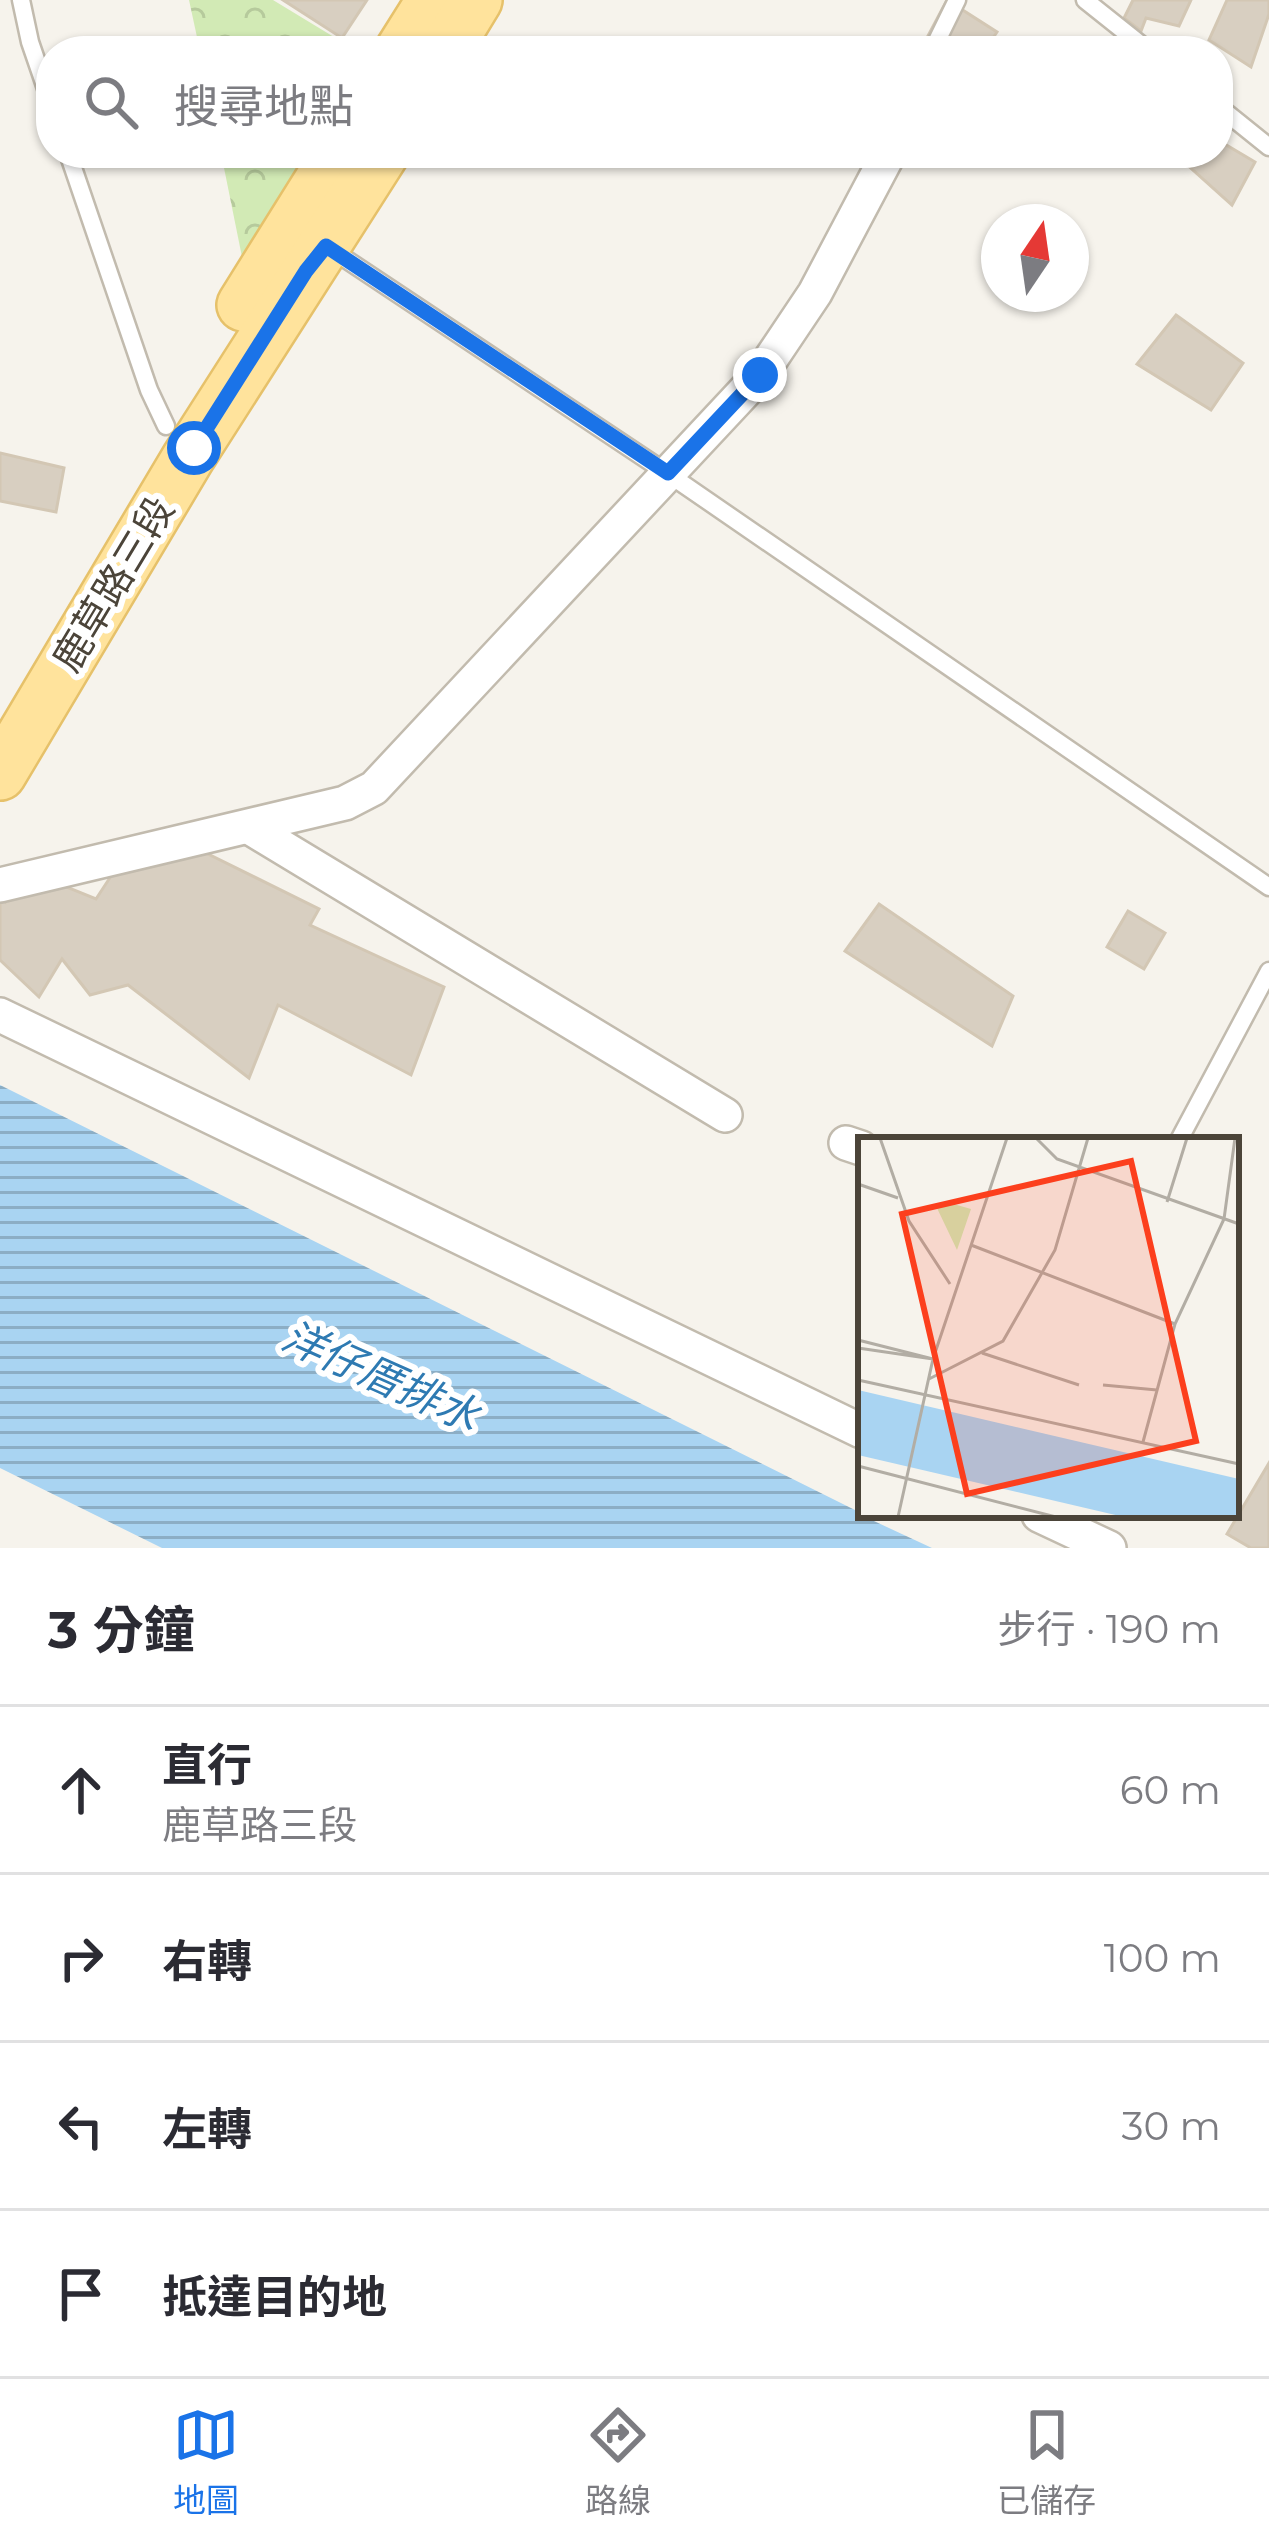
<!DOCTYPE html>
<html lang="zh-TW">
<head>
<meta charset="utf-8">
<style>
  body { margin:0; font-family:Montserrat,"Noto Sans TC",sans-serif; background:#f7f7f7; color:#2b2b33 }
  .compass { position:absolute; left:981px; top:204px; width:108px; height:108px; border-radius:50%; background:#fff; box-shadow:0 3px 9px #0004; rotate:13deg }
  .stop { position:absolute; width:36px; height:36px; margin:-27px; border:9px solid #1a73e8; border-radius:50%; background:#fff }
  .stop.end { background:#1a73e8; border-color:#fff; box-shadow:0 3px 12px #0008 }
  .list { margin:0; padding:0; list-style:none }
  h2 { display:flex; justify-content:space-between; align-items:center; height:156px; margin:0; padding:0 48px; font-size:51px }
  h2 small { font-size:39px; font-weight:400; color:#7c7c81 }
  .list li { display:grid; grid-template-columns:78px 1fr auto; gap:36px; align-items:center; box-sizing:border-box; height:168px; padding:0 48px; border-top:3px solid #e1e1e2 }
  .list b { display:block; font-size:45px; white-space:nowrap }
  .list p { margin:0; font-size:39px; white-space:nowrap; color:#7c7c81 }
  .list em { font-size:39px; font-style:normal; color:#7c7c81 }
  .icon { flex:none; width:66px; height:66px; fill:none; stroke:currentColor; stroke-width:2; stroke-linecap:round; stroke-linejoin:round }
  .map { position:relative; flex:none; width:1269px; height:1548px; overflow:hidden }
  .search { position:absolute; background:#fff; box-shadow:0 3px 9px #0004; left:36px; right:36px; top:36px; height:132px; display:flex; align-items:center; gap:30px; box-sizing:border-box; padding:0 42px; border-radius:48px; color:#7c7c81; font-size:45px }
  .sheet { height:828px; background:#fff }
  nav { display:flex; justify-content:space-around; align-items:center; box-sizing:border-box; height:168px; border-top:3px solid #e1e1e2; background:#fff; font-size:33px; color:#7c7c81 }
  nav a { display:grid; justify-items:center; gap:6px }
  nav .on { color:#1a73e8 }
  .map>svg:first-child { display:block }
</style>
</head>
<body>
<div class="map">
<svg width="1269" height="1548" viewBox="0 0 1269 1548">
  <defs>
    <pattern id="park-crowns" width="20" height="18" patternUnits="userSpaceOnUse" patternTransform="scale(3)"><rect width="20" height="18" fill="#d2eab5"/><path d="M2 6a3 3 0 1 1 6 0M12 15a3 3 0 1 1 6 0" fill="none" stroke="#b6ca9c"/></pattern>
    <pattern id="water-rules" width="6" height="5" patternUnits="userSpaceOnUse" patternTransform="scale(3)"><rect width="6" height="5" fill="#a9d4f2"/><path d="M0 2.5h6" fill="none" stroke="#8caec5"/></pattern>
  </defs>
  <rect width="100%" height="100%" fill="#f6f3ec"/>
  <g fill="url(#park-crowns)">
    <path d="M189,0h84l84,51h-157z"/>
    <path d="M221,153h88l-67,104z"/>
  </g>
  <path fill="url(#water-rules)" d="M0,1085l861,428v2l71,33h-770l-162,-80z"/>
  <g fill="#d8cfc1" stroke="#d3c7b4" stroke-width="3">
    <path d="M283,0h84l-25,38z"/>
    <path d="M947,0l50,32 -13,19 -63,-2z"/>
    <path d="M1133,0h58l-12,26 -33,-8 -5,13 -17,-13z"/>
    <path d="M1227,0h42v14l-18,53 -42,-27z"/>
    <path d="M1218,140l37,22 -23,43 -58,-52h44z"/>
    <path d="M1176,315l67,48 -32,47 -74,-46z"/>
    <path d="M0,453l64,15 -8,44 -56,-11z"/>
    <path d="M200,850l119,59 -9,16 134,62 -33,88 -133,-70 -29,73 -121,-93 -38,10 -28,-36 -23,38 -39,-37v-61l5,3 2,-13 40,-10 49,20 19,-29z"/>
    <path d="M879,904l134,92 -21,50 -147,-95z"/>
    <path d="M1128,911l37,22 -21,36 -37,-22z"/>
    <path d="M1269,1463v85h-18l-24,-14z"/>
  </g>
  <g fill="none" stroke-linecap="round" stroke-linejoin="round">
    <g stroke="#c2bbae" stroke-width="21">
      <g id="lane">
        <path d="M21,0l9,42 21,61"/>
        <path d="M1085,0l64,51"/>
        <path d="M932,51l25,-51"/>
        <path d="M1218,106l51,41"/>
        <path d="M68,153l81,237 17,36"/>
        <path d="M326,246l341,227 602,414"/>
        <path d="M1179,1140l90,-169"/>
      </g>
    </g>
    <g stroke="#c2bbae" stroke-width="38">
      <g id="street">
        <path d="M249,827l476,288"/>
        <path d="M0,885l345,-82 29,-15 386,-413 55,-82 74,-140"/>
        <path d="M0,1015l861,416"/>
        <path d="M846,1143l15,5"/>
        <path d="M1039,1515l70,33"/>
      </g>
    </g>
    <g stroke="#e6c16a" stroke-width="56">
      <g id="primary">
        <path d="M401,51l32,-51"/>
        <path d="M445,51l31,-51"/>
        <path d="M243,305l95,-152"/>
        <path d="M0,774l188,-316 195,-305"/>
      </g>
    </g>
    <use href="#lane" stroke="#fff" stroke-width="16"/>
    <use href="#street" stroke="#fff" stroke-width="33"/>
    <use href="#primary" stroke="#ffe39c" stroke-width="51"/>
  </g>
  <g fill="none" stroke-linecap="round" stroke-linejoin="round">
    <path stroke="#1a73e8" stroke-width="15" d="M194,448l112,-177 20,-25 342,227 92,-98"/>
  </g>
  <g text-anchor="middle" dominant-baseline="central" stroke-width="12" stroke-linejoin="round" paint-order="stroke">
    <g font-size="39" fill="#4b4439" stroke="#fff">
      <text transform="translate(113 584) rotate(-59)">鹿草路三段</text>
    </g>
    <g font-size="42" font-style="italic" fill="#2e7ab2" stroke="#fff">
      <text transform="translate(381 1376) rotate(24)">洋仔厝排水</text>
    </g>
  </g>
  <g transform="translate(858 1137)">
    <rect width="381" height="381" fill="#f6f3ec"/>
    <path d="M92,66l21,6 -14,41 -21,-44z" fill="#d2eab5"/>
    <path d="M0,253l381,89v38h-115l-266,-62z" fill="#a9d4f2"/>
    <path fill="none" stroke="#b2ada4" stroke-width="3" d="M22,1l29,83 41,63M178,1l21,21 182,65M0,47l40,14M309,65l20,-64M113,108l204,79M0,203l75,19M0,211l75,11M124,216l97,32M71,242l74,-38 52,-91 33,-112M0,243l381,84M245,248l54,5M285,305l32,-118 49,-105 11,-81M0,329l198,51M40,380l35,-158 74,-221"/>
    <path fill="#fc3f1d" fill-opacity="0.15" stroke="#fc3f1d" stroke-width="6" d="M273,24l65,280 -229,53 -65,-280z"/>
    <rect width="381" height="381" fill="none" stroke="#4b4439" stroke-width="6"/>
  </g>
</svg>
<svg class="compass" viewBox="-18 -18 36 36"><path d="M0-13l5 13h-10z" fill="#e53935"/><path d="M0 13l5-13h-10z" fill="#7c7c81"/></svg>
<div class="stop" style="left:194px;top:448px"></div>
<div class="stop end" style="left:760px;top:375px"></div>
<div class="search"><svg class="icon" aria-label="search" viewBox="0 0 24 24"><circle cx="10" cy="10" r="6"/><path d="M15 15l6 6"/></svg>搜尋地點</div>
</div>
<section class="sheet">
<h2>3 分鐘<small>步行 · 190 m</small></h2>
<ul class="list">
<li><svg class="icon" aria-label="ahead" viewBox="0 0 24 24"><path d="M12 20V5M6 11l6-6 6 6"/></svg><div><b>直行</b><p>鹿草路三段</p></div><em>60 m</em></li>
<li><svg class="icon" aria-label="right" viewBox="0 0 24 24"><path d="M7 20v-9h11M14 6l5 5-5 5"/></svg><div><b>右轉</b></div><em>100 m</em></li>
<li><svg class="icon" aria-label="left" viewBox="0 0 24 24"><path d="M17 20v-9H6M10 6l-5 5 5 5"/></svg><div><b>左轉</b></div><em>30 m</em></li>
<li><svg class="icon" aria-label="arrive" viewBox="0 0 24 24"><path d="M6 21V4h12l-3 4 3 4H6"/></svg><div><b>抵達目的地</b></div></li>
</ul>
</section>
<nav>
<a class="on"><svg class="icon" aria-label="map" viewBox="0 0 24 24"><path d="M3 6l6-2 6 2 6-2v14l-6 2-6-2-6 2zM9 4v14M15 6v14"/></svg>地圖</a>
<a><svg class="icon" aria-label="directions" viewBox="0 0 24 24"><path d="M12 3l9 9-9 9-9-9zM9 14v-3h6M13 9l2 2-2 2"/></svg>路線</a>
<a><svg class="icon" aria-label="saved" viewBox="0 0 24 24"><path d="M7 4h10v16l-5-4-5 4z"/></svg>已儲存</a>
</nav>
</body>
</html>
